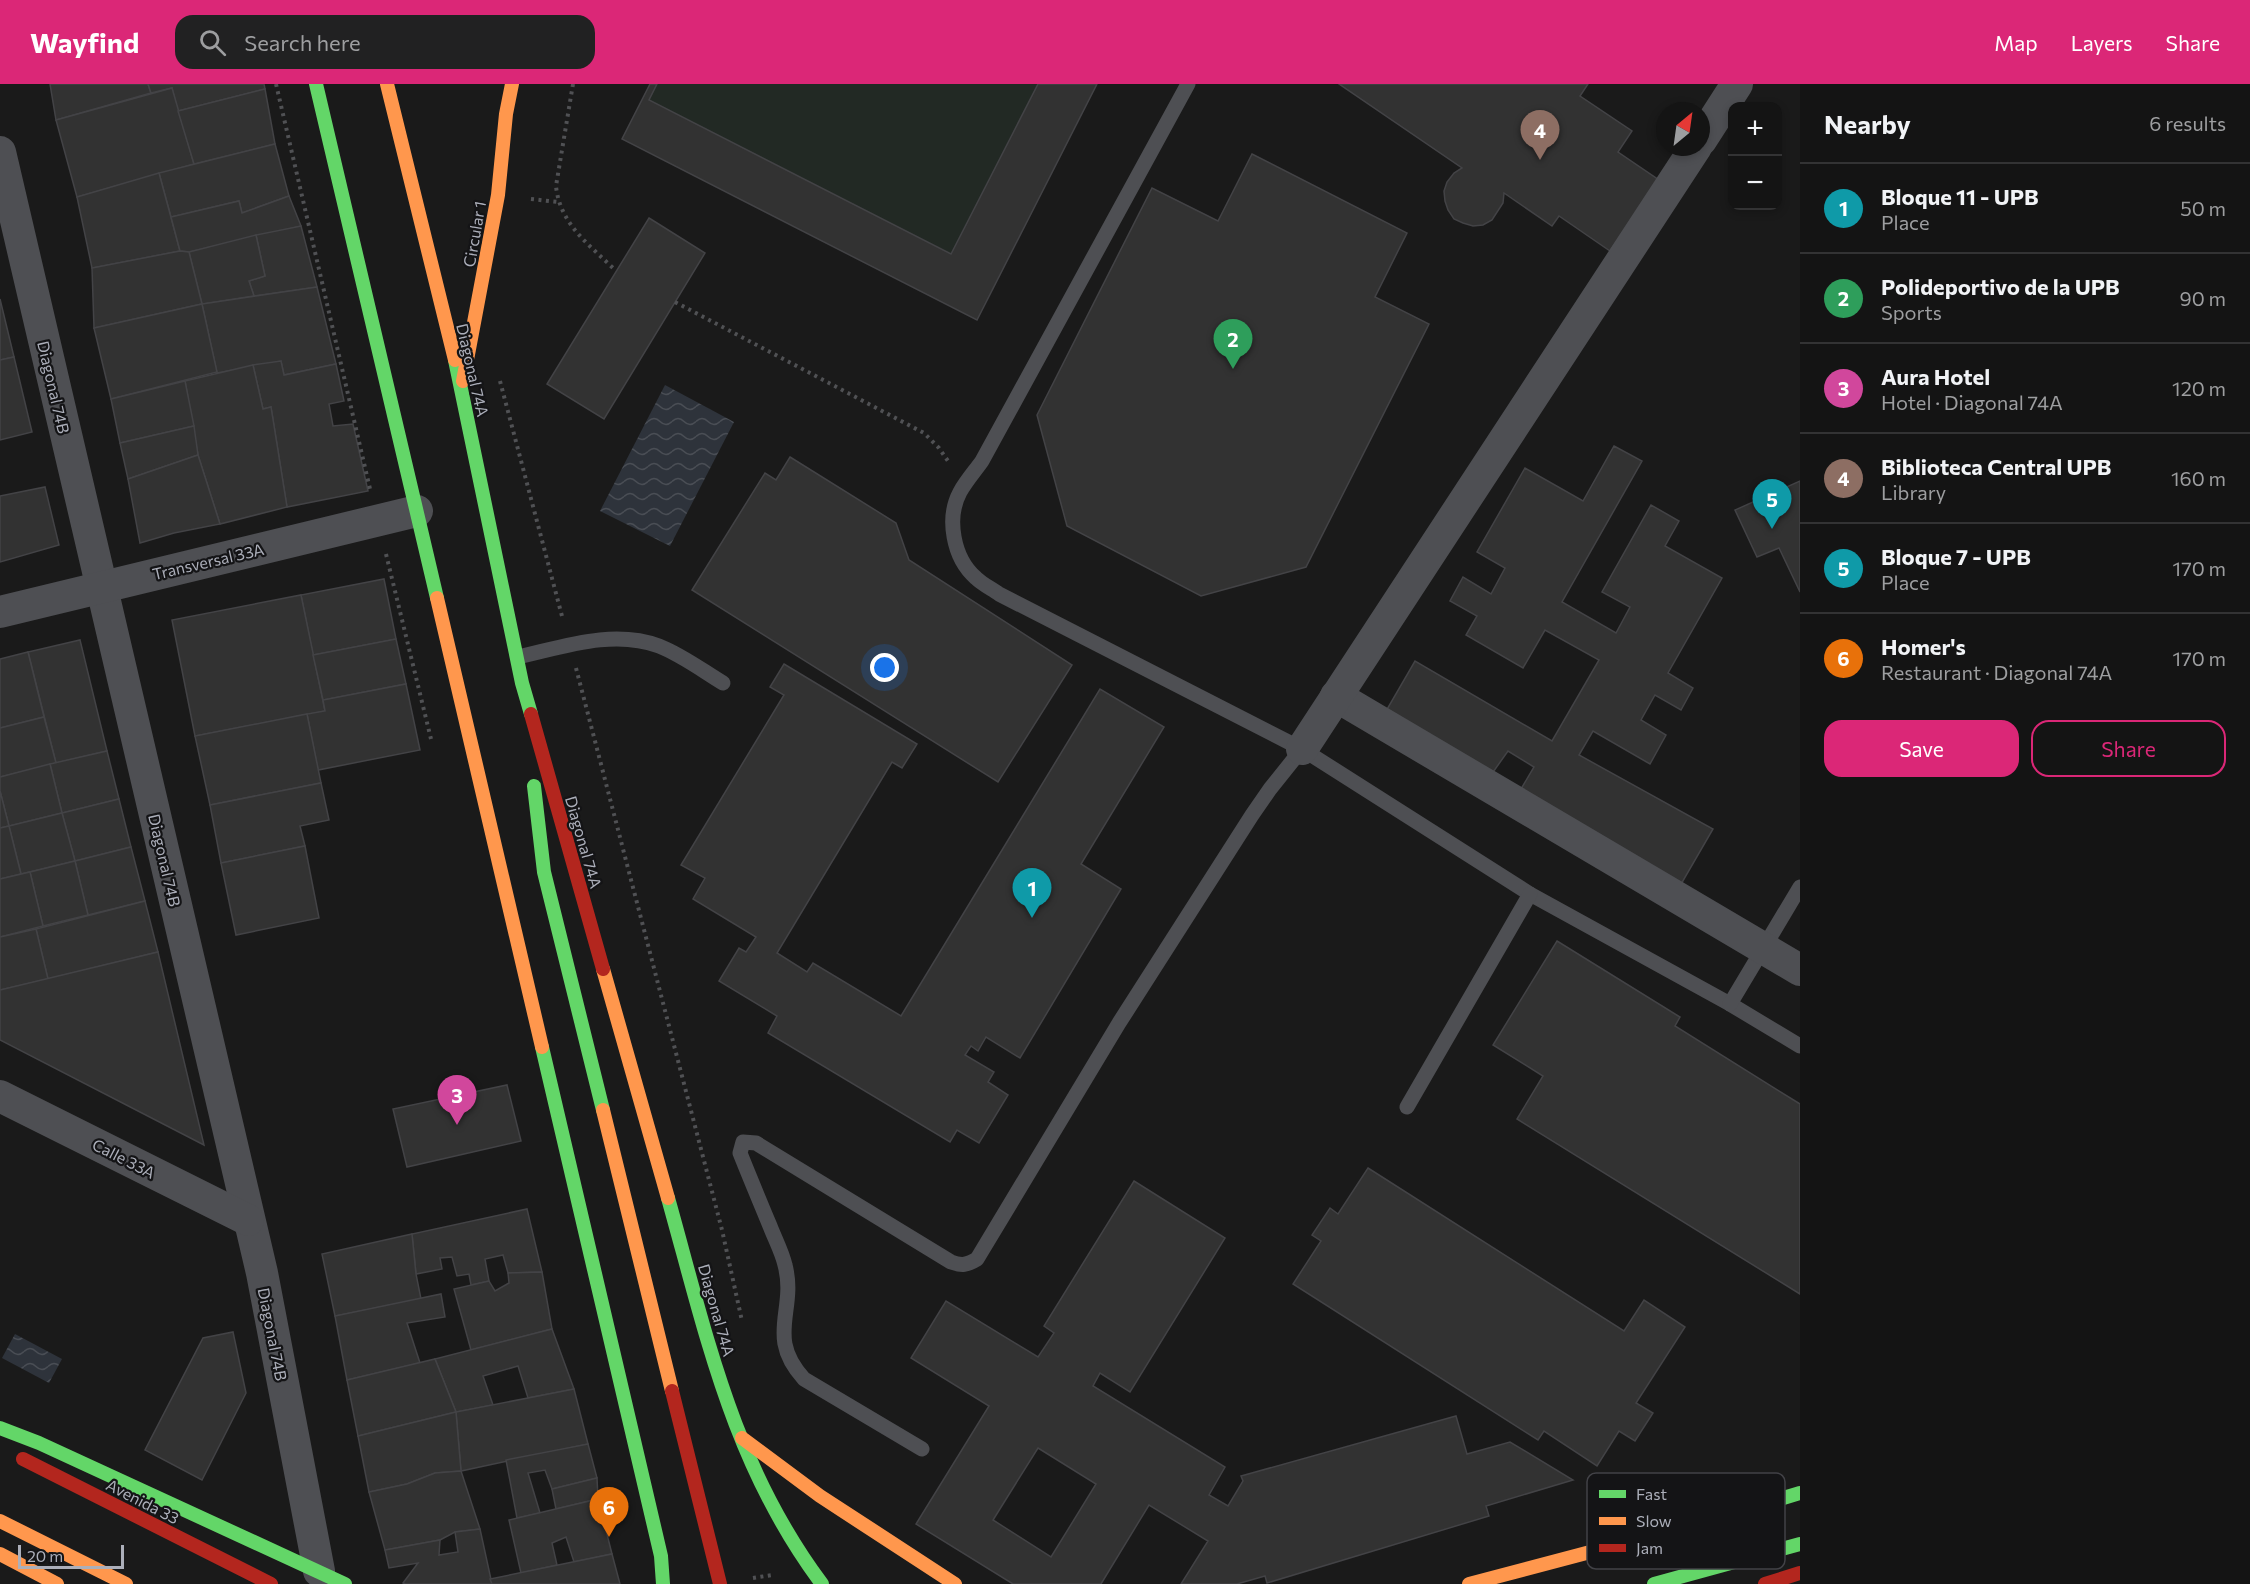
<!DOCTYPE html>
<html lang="en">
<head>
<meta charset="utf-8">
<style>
  body { margin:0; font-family:Commissioner,sans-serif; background:#212122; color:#f1f3f6 }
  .controls { position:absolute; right:18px; top:18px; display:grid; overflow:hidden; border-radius:12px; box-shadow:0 3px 9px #0003 }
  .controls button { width:54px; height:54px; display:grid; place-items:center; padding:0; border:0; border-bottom:2px solid #333334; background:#141414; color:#f1f3f6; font:30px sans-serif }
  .compass { position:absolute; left:1656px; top:18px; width:54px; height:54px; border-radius:50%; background:#141414; box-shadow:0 3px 9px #0003; rotate:29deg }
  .scale { position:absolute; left:18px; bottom:15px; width:106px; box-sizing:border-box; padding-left:6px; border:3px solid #acafba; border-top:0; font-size:16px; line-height:21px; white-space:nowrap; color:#acafba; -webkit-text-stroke:4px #141416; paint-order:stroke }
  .you { position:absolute; left:885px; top:584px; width:21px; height:21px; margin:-15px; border:4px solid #fff; border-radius:50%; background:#1a73e8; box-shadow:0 0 0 9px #1a73e833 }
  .badge { display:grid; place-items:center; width:39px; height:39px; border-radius:50%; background:#db2777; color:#fff; font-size:20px; font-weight:700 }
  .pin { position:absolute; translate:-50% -50px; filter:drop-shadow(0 2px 3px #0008) }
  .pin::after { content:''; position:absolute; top:32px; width:21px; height:18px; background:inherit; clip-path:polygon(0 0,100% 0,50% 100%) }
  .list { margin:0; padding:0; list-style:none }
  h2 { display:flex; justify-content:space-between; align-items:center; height:78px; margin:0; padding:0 24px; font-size:26px }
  h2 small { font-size:20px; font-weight:400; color:#9d9ea0 }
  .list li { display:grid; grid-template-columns:39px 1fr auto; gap:18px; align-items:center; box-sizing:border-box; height:90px; padding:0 24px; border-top:2px solid #333334 }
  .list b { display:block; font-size:22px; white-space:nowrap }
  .list p { margin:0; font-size:20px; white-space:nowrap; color:#9d9ea0 }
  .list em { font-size:20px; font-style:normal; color:#9d9ea0 }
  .actions { display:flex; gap:12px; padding:18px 24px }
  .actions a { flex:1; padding:14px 0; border:2px solid #db2777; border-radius:18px; text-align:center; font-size:21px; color:#db2777 }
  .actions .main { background:#db2777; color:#fff }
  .icon { flex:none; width:33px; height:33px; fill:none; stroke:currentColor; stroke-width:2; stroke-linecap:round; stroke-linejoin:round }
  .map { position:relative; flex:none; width:1800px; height:1500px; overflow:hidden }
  header { display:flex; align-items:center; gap:36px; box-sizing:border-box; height:84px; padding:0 30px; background:#db2777; color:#fff }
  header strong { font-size:28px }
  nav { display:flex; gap:33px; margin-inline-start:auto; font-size:21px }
  .search { width:420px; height:54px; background:#212122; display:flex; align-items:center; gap:15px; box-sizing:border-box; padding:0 21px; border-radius:18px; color:#9d9ea0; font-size:22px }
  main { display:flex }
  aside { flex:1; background:#141414 }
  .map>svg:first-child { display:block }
</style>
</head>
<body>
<header>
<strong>Wayfind</strong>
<div class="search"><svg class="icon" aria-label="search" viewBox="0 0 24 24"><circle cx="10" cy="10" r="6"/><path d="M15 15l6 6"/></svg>Search here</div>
<nav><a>Map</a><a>Layers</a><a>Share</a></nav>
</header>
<main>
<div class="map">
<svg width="1800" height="1500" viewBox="0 0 1800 1500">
  <defs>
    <pattern id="water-waves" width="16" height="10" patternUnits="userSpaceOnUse" patternTransform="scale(1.5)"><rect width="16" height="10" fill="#2e333b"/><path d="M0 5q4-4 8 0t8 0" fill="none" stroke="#4a4e55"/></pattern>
  </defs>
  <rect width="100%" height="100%" fill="#1a1a1a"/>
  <path fill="#222924" d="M657,0h381l-87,170 -302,-154z"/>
  <g fill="url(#water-waves)">
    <path d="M665,301l69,37 -64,124 -70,-35z"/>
    <path d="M15,1250l47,25 -13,24 -47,-25z"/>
  </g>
  <g fill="#323232" stroke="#434346" stroke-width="1.5" fill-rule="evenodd">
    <path d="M50,0h98l3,9 -95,27z"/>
    <path d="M148,0h116l1,5 -87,22 -6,-23 -21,5z"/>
    <path d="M650,0h7l-8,16 302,154 87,-170h59l-120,236 -355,-181z"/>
    <path d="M1339,0h249l-8,12 52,35 -14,21 41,28 -49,71 -51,-35 -7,10 -48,-33 -1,10 -11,17 -9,5 -10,1 -10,-3 -9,-4 -6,-9 -3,-9 -1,-10 3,-9 7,-9 8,-5z"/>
    <path d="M172,4l22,76 -117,33 -21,-77z"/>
    <path d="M265,5l10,55 -81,20 -16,-53z"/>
    <path d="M275,60l14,52 -47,17 -3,-12 -68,16 -12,-44z"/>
    <path d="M1252,70l155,79 -32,64 54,27 -123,243 -105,29 -134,-70 -30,-111 115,-227 66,33z"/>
    <path d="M159,89l21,78 -88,17 -15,-71z"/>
    <path d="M289,112l12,30 -112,26 -9,-1 -9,-34 68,-16 3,12z"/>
    <path d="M649,134l56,35 -101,166 -57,-35z"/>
    <path d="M301,142l16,61 -63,9 -5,-15 16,-5 -9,-41z"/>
    <path d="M256,151l9,41 -16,5 5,15 -52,8 -13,-52z"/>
    <path d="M180,167l9,1 13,52 -108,24 -2,-60z"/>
    <path d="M317,203l19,77 -52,11 -3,-14 -64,12 -15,-69z"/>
    <path d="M0,215l14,58 -14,3z"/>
    <path d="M202,220l15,68 -106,27 -17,-71z"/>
    <path d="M14,273l18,75 -32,8v-80z"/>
    <path d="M281,277l3,14 52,-11 8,37 -15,3 4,22 20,-2 15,67 -81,16 -16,-100 -8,2 -10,-44z"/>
    <path d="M253,281l10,44 8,-2 16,100 -67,17 -22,-69 -13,-74z"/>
    <path d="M185,297l9,45 -74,17 -9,-44z"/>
    <path d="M194,342l4,29 -70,24 -8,-36z"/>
    <path d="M1614,362l28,15 -80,141 54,31 14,-26 -28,-15 49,-87 28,16 -14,25 57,32 -54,95 25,15 -12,22 -26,-15 -14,25 25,15 -16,29 -57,-33 -14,24 134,74 -33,57 -162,-92 16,-27 -26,-16 -17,24 -105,-64 29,-50 137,80 47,-81 -54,-30 -22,38 -57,-33 11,-19 -27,-15 13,-24 28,17 14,-26 -28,-16 48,-84 58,33z"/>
    <path d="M198,371l22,69 -46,9 -34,10 -12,-64z"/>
    <path d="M790,373l106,66 13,37 163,105 -74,117 -306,-192 73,-117 11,7z"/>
    <path d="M1800,397v111l-21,-44 -22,9 -22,-47z"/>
    <path d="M45,403l14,58 -59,17v-66z"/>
    <path d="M384,495l12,60 -83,16 -12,-60z"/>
    <path d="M301,511l24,116 -130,25 -23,-116z"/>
    <path d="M396,555l10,45 -83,16 -10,-45z"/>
    <path d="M80,556l27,111 -51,12 -28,-111z"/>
    <path d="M28,568l16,65 -44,11v-69z"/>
    <path d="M784,580l133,80 -15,24 -10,-6 -115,191 30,19 6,-9 88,53 199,-327 64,38 -83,137 40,25 -101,169 -34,-21 -8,14 -7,-5 -6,9 29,17 -6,10 20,13 -29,48 -22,-13 -7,12 -182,-109 9,-17 -58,-35 20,-33 7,4 10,-15 -63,-38 12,-21 -24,-13 103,-170 -14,-8z"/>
    <path d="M406,600l14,66 -102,20 -11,-56 18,-3 -2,-11z"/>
    <path d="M307,630l14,69 -111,22 -15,-69z"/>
    <path d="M44,633l12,46 -56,14v-49z"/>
    <path d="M107,667l12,48 -57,14 -12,-49z"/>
    <path d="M50,680l12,49 -53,13 -9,-35v-14z"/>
    <path d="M321,699l8,37 -29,6 5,20 -84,17 -11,-58z"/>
    <path d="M0,707l9,35 -9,2z"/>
    <path d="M119,715l12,48 -56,14 -13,-48z"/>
    <path d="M62,729l13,48 -54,13 -12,-48z"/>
    <path d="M9,742l12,48 -21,5v-51z"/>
    <path d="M305,762l14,72 -83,17 -15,-72z"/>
    <path d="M131,763l14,54 -57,14 -13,-54z"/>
    <path d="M75,777l13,54 -45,11 -13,-54z"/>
    <path d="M30,788l13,54 -43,11v-58z"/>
    <path d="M145,817l13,51 -110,27 -12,-50z"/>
    <path d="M36,845l12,50 -48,11v-53z"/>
    <path d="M1557,857l123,76 -5,9 125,78v190l-283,-175 26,-43 -50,-31z"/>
    <path d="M158,868l46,193 -204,-105v-50z"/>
    <path d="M507,1001l14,56 -114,26 -14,-58z"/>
    <path d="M1368,1084l256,163 20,-31 41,27 -49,76 17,10 -18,28 -16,-10 -22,35 -53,-35 -6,9 -245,-156 28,-43 -9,-6 18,-27 8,6z"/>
    <path d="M1134,1097l91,57 -95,154 -30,-19 -7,13 132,81 -16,28 19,11 15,-25 -2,-5 215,-60 11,38 43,-12 63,38 -87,26 3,10 -222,67 -2,-7 -28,8h-56l27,-43 -59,-36 -48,79h-88l-97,-60 73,-118 -78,-48 35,-57 92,56 16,-24 -10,-7zM1038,1364l58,36 -45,73 -58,-37z"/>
    <path d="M527,1125l15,63 -34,1 -5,-18 -18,4 4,22 -18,4 -2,-11 -12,2 -5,-19 -12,1 2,11 -26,5 -4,-40z"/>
    <path d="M412,1150l4,40 5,25 -86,17 -13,-62z"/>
    <path d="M542,1188l10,57 -81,21 -17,-61 35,-8 6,10 14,-8 -1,-10z"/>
    <path d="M441,1210l4,23 -38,6 13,40 -73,17 -12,-64z"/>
    <path d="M552,1245l22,60 -46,9 -10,-32 -35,10 10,29 -37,7 -21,-53z"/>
    <path d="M233,1248l13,61 -44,87 -57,-30 58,-112z"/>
    <path d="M435,1275l21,53 -98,24 -11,-56z"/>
    <path d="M574,1305l14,55 -127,27 -5,-59z"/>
    <path d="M456,1328l5,59 -26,2 -28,11 -38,8 -11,-56z"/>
    <path d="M588,1360l9,34 -45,11 -7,-19 -17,3 12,40 -23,5 -11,-58z"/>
    <path d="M461,1387l19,58 -25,3 -15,8 -55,10 -16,-58 38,-8 28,-11z"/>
    <path d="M597,1394l1,21 -42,10 -4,-20z"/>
    <path d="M598,1415l14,55 -38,8 -8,-25 -14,6 5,22 -36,8 -12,-53z"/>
    <path d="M480,1445l12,55h-87l-2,-1 15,-20 -29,5 -4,-18 55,-10 -1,15 19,-3 -3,-20z"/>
    <path d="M612,1470l8,30h-128l-2,-5z"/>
  </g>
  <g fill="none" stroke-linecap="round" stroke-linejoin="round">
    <g stroke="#505154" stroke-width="4" stroke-dasharray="3 4.5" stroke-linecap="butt">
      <path d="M276,0l94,405"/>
      <path d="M573,0l-17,102c4,39 34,59 60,85"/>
      <path d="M531,115l27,3"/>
      <path d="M675,218l249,131 15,15 11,16"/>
      <path d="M500,297l63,239"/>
      <path d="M386,470l45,185"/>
      <path d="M576,584l146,562 20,91"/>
      <path d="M753,1494l19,-3"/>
    </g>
    <g stroke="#4e4f53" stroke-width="15">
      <path d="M1188,0l-206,377c-7,10 -16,20 -22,31 -14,26 -7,66 16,86 6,6 16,11 23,16l303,155 228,145 200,110 70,42"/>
      <path d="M518,573c45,-10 95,-28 141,-11 23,9 44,25 64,37"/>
      <path d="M1730,920l70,-117"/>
      <path d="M1407,1023l123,-213"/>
      <path d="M922,1365l-118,-70c-39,-43 -7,-68 -19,-114 -3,-13 -10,-26 -15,-39 -10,-24 -20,-48 -30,-73l3,-11 13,1 195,119c11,4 16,3 26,-3l142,-236 133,-208 18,-26 32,-40"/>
    </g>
    <g stroke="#4e4f53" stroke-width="32">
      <path d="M1701,56l36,-56"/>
      <path d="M0,68l262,1121 57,298"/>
      <path d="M0,528l417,-101"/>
      <path d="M1336,612l464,274"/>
      <path d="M1302,665l394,-602"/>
      <path d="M0,1012l248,124"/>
    </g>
    <g stroke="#63d668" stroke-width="14">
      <path d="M316,0l121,514"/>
      <path d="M455,276l67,323 9,31"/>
      <path d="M534,702l10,86 59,238"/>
      <path d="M542,963l119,509 2,28"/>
      <path d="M668,1114c39,139 65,267 154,386"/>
      <path d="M0,1344l39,15 306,141"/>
      <path d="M1700,1439l100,-30"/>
      <path d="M1654,1500l146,-40"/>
    </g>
    <g stroke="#ff974d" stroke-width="14">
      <path d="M387,0l68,276"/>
      <path d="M463,297l35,-186 8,-81 6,-30"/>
      <path d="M437,514l105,449"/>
      <path d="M603,885l65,229"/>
      <path d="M603,1026l69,281"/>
      <path d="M742,1354l78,58 135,88"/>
      <path d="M0,1437l126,63"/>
      <path d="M0,1470l57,30"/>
      <path d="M1469,1500l231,-61"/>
    </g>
    <g stroke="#b3261e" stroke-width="14">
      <path d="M531,630l72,255"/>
      <path d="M672,1307l48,193"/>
      <path d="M23,1375l248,125"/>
      <path d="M1765,1500l35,-11"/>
    </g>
  </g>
  <g text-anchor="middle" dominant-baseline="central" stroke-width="4.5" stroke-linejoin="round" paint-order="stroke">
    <g font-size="16" fill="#acafba" stroke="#141416">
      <text transform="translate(474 150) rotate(-80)">Circular 1</text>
      <text transform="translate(473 286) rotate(77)">Diagonal 74A</text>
      <text transform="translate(54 303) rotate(77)">Diagonal 74B</text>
      <text transform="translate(208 477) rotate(-13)">Transversal 33A</text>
      <text transform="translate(584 758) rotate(74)">Diagonal 74A</text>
      <text transform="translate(165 776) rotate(77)">Diagonal 74B</text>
      <text transform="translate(124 1074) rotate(27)">Calle 33A</text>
      <text transform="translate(717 1226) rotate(74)">Diagonal 74A</text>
      <text transform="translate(273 1250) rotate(79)">Diagonal 74B</text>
      <text transform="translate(143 1417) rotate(27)">Avenida 33</text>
    </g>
  </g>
  <rect x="1587" y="1389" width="198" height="96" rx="9" fill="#141416" stroke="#424247" stroke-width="1.5"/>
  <rect x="1599" y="1406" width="27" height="8" fill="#63d668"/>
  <rect x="1599" y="1433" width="27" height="8" fill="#ff974d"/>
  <rect x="1599" y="1460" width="27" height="8" fill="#b3261e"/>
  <g font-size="16" fill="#acafba">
    <text x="1636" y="1416">Fast</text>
    <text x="1636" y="1443">Slow</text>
    <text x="1636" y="1470">Jam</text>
  </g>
</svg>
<div class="controls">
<button>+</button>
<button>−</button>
</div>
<svg class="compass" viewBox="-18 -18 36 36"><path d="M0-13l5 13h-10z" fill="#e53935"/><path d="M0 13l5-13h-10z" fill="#9d9ea0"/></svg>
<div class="scale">20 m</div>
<div class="you"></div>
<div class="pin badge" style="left:1032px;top:834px;background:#0f9aa8">1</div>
<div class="pin badge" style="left:1233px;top:285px;background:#2e9e5b">2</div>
<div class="pin badge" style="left:457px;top:1041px;background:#d1479c">3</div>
<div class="pin badge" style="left:1540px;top:76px;background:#8d6e63">4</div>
<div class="pin badge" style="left:1772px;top:445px;background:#0f9aa8">5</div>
<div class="pin badge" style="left:609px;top:1453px;background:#e8710a">6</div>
</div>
<aside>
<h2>Nearby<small>6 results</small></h2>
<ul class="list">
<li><span class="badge" style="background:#0f9aa8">1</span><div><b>Bloque 11 - UPB</b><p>Place</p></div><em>50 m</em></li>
<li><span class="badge" style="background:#2e9e5b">2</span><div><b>Polideportivo de la UPB</b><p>Sports</p></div><em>90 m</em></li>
<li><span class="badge" style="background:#d1479c">3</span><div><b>Aura Hotel</b><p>Hotel · Diagonal 74A</p></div><em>120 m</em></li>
<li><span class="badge" style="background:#8d6e63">4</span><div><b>Biblioteca Central UPB</b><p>Library</p></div><em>160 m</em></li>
<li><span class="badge" style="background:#0f9aa8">5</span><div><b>Bloque 7 - UPB</b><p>Place</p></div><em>170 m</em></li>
<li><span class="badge" style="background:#e8710a">6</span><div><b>Homer's</b><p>Restaurant · Diagonal 74A</p></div><em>170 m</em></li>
</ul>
<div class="actions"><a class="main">Save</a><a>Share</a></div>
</aside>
</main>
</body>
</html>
